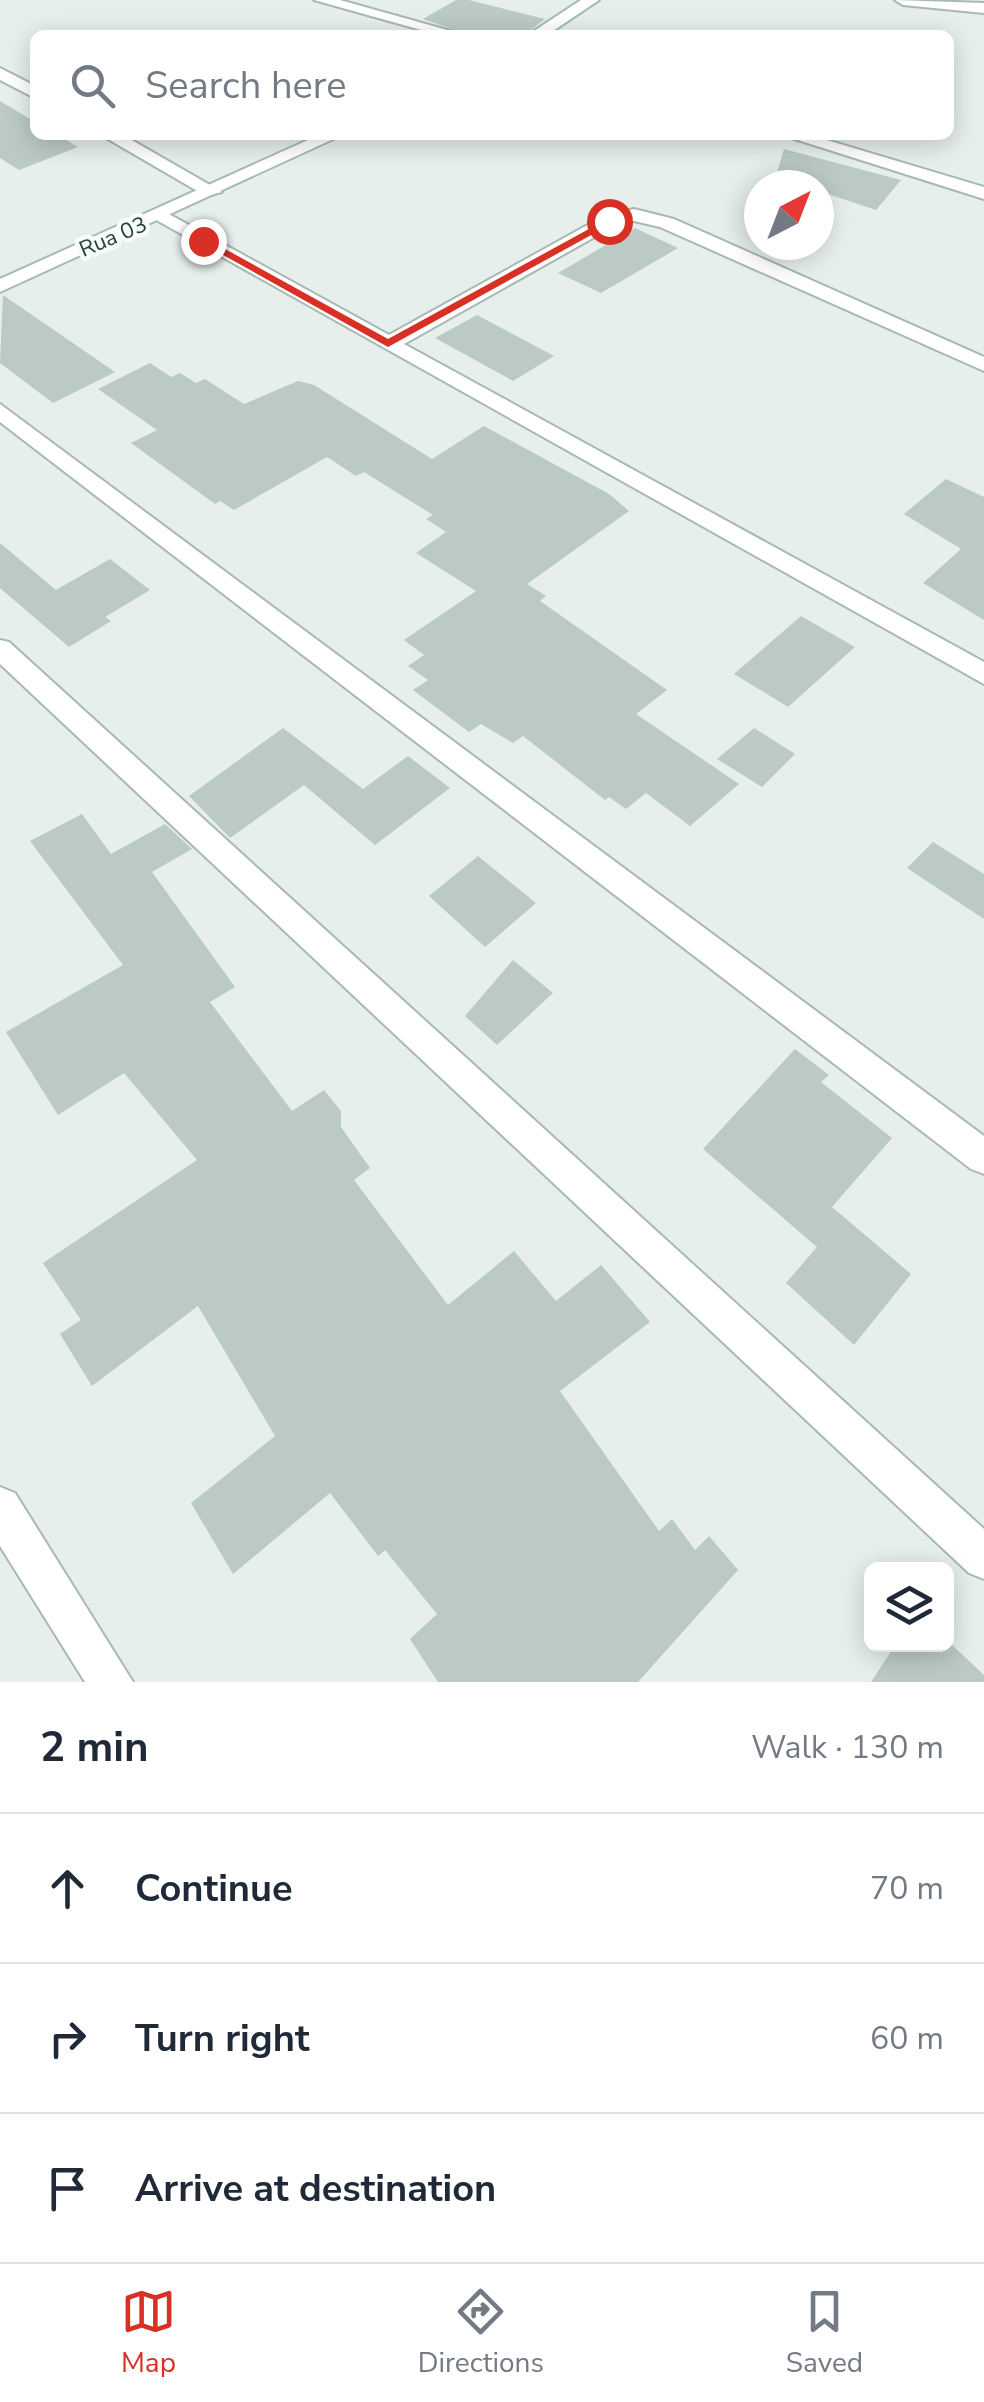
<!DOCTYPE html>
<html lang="en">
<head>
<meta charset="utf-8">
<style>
  body { margin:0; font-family:"Nunito Sans",sans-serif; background:#f2f2f3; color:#1f2937 }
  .controls { position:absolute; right:30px; bottom:30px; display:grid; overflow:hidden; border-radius:15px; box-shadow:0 5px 25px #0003 }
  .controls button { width:90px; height:90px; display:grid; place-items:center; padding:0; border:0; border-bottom:2px solid #e0e1e3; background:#fff; color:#1f2937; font:50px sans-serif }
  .compass { position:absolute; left:744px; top:170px; width:90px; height:90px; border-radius:50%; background:#fff; box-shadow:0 5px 25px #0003; rotate:42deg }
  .stop { position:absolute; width:30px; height:30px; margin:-22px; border:8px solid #d93025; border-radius:50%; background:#fff }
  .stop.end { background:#d93025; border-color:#fff; box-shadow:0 2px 10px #0008 }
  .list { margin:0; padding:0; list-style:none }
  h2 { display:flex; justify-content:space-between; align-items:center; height:130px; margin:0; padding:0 40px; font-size:42px }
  h2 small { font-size:32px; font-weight:400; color:#747a83 }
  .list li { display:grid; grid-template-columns:65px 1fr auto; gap:30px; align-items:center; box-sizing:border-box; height:150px; padding:0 40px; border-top:2px solid #e0e1e3 }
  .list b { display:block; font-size:38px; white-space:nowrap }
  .list em { font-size:32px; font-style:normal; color:#747a83 }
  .icon { flex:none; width:55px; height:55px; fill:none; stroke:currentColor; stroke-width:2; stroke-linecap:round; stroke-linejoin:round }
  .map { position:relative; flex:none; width:984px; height:1682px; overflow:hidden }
  .search { position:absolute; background:#fff; box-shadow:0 5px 25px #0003; left:30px; right:30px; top:30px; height:110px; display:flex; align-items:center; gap:25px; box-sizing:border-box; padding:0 35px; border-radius:15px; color:#747a83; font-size:38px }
  .sheet { height:580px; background:#fff }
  nav { display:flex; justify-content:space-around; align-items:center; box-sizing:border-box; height:140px; border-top:2px solid #e0e1e3; background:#fff; font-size:28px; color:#747a83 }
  nav a { display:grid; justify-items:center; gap:5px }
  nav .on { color:#d93025 }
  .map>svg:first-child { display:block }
</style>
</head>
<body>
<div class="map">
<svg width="984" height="1682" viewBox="0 0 984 1682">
  <rect width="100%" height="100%" fill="#e6efeb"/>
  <g fill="#bbcac4">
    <path d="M456,0h13l76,19 -21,16h-55l-46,-16z"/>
    <path d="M0,101l35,21v13h23l20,12 -59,23 -19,-12z"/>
    <path d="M784,149l117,31 -25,30 -57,-19v-6l-43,-9z"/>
    <path d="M635,228l43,20 -77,45 -43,-20z"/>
    <path d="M3,295l112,77 -62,31 -53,-40z"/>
    <path d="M477,315l77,41 -41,25 -78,-43z"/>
    <path d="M150,363l21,14 9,-4 16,10 9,-4 39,25 54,-23 16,4 118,74 52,-33 125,68 20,17 -102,73 19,12 -6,5 127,89 -31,24 103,70 -49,42 -44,-33 -20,16 -17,-12 -4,3 -82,-64 -10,7 -32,-19 -12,8 -56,-42 15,-10 -20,-14 16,-11 -20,-15 72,-49 -60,-38 30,-21 -20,-13 7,-4 -69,-43 -8,4 -29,-19 -93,53 -14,-9 -5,3 -84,-61 26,-13 -59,-41z"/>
    <path d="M946,479l38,18v123l-61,-37 38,-34 -57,-35z"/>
    <path d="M0,543l56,47 54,-31 40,31 -45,27 6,4 -42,26 -69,-59z"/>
    <path d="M801,616l54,31 -67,60 -54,-33z"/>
    <path d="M283,728l80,61 45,-33 42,32 -75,57 -71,-60 -74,53 -41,-42z"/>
    <path d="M754,728l41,26 -33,33 -45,-28z"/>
    <path d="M82,814l29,40 54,-30 27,25 -40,23 83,115 -25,15 82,109 32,-21 17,21v16l29,41 -16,12 94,125 66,-54 42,50 45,-36 49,57 -90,69 99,140 13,-12 23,31 14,-14 29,34 -100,112h-200l-28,-43 27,-25 -52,-64 -7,6 -48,-63 -97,81 -42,-71 84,-67 -77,-130 -106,80 -32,-52 21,-14 -38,-57 154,-103 -73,-87 -66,42 -52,-83 117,-67 -93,-124z"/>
    <path d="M933,842l51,32v45l-77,-51z"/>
    <path d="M478,856l58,47 -51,44 -56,-51z"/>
    <path d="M513,960l40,33 -56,52 -32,-29z"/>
    <path d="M795,1049l34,26 -8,7 71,56 -60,69 79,67 -57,71 -68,-62 31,-36 -114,-98z"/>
    <path d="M896,1644h55l33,31v7h-113z"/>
  </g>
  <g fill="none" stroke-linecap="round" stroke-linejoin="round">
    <g stroke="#a8b8b2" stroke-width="4">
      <g id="street">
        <path d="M314,0h26l125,35h-26z"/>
        <path d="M895,0l89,3v10l-81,-8z"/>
        <path d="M0,68l35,18v12l-35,-18z"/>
        <path d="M101,135h22l99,57 -16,4z"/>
        <path d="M782,135h28l174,52v12z"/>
        <path d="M634,209l40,10 310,138v14l-324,-144 -26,-6 -18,4 -212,119 580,318v22l-833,-467 16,-4 222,122 213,-118z"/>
        <path d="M0,404l984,732v38l-13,-5 -971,-747z"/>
        <path d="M0,640l9,2 975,887v50l-15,-6 -969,-909z"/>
        <path d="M0,1487l15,6 118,189h-48l-85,-136z"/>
      </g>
    </g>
    <g stroke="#a4bbb3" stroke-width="4">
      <g id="secondary">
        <path d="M581,0h18l-52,35h-19z"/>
        <path d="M319,135h23l-342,157v-13z"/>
      </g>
    </g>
    <use href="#street" fill="#fff" fill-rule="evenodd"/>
    <use href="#secondary" fill="#fff" fill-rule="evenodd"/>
  </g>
  <path fill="#d93025" d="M609,218l4,5 -225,124 -190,-106 9,-2 181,100z"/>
  <g text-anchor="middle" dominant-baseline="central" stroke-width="9" stroke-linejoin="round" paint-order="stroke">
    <g font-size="22" fill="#24423a" stroke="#f7fbf9">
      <text transform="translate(113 237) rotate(-23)">Rua 03</text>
    </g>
  </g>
</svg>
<div class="controls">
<button><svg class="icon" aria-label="layers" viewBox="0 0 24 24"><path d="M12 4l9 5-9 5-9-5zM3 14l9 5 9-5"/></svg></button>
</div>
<svg class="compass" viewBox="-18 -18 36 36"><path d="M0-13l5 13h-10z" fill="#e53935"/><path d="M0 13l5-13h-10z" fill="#747a83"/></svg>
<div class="stop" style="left:609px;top:221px"></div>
<div class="stop end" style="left:203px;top:241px"></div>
<div class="search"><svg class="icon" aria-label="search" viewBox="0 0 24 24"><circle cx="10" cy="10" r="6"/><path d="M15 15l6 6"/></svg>Search here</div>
</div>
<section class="sheet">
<h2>2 min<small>Walk · 130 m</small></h2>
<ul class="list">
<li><svg class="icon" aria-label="ahead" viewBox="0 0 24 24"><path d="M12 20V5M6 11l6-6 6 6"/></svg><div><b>Continue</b></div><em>70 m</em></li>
<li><svg class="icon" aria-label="right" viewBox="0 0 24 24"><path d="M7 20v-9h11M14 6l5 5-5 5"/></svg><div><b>Turn right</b></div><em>60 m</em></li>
<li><svg class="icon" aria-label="arrive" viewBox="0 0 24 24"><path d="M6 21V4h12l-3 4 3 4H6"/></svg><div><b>Arrive at destination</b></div></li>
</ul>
</section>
<nav>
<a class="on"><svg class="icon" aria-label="map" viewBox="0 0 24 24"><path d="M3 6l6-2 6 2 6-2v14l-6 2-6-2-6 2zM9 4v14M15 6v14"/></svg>Map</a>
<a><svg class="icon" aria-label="directions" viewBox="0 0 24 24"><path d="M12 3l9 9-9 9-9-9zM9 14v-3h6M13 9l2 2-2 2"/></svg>Directions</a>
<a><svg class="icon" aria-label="saved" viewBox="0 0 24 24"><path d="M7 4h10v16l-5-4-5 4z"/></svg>Saved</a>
</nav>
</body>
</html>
